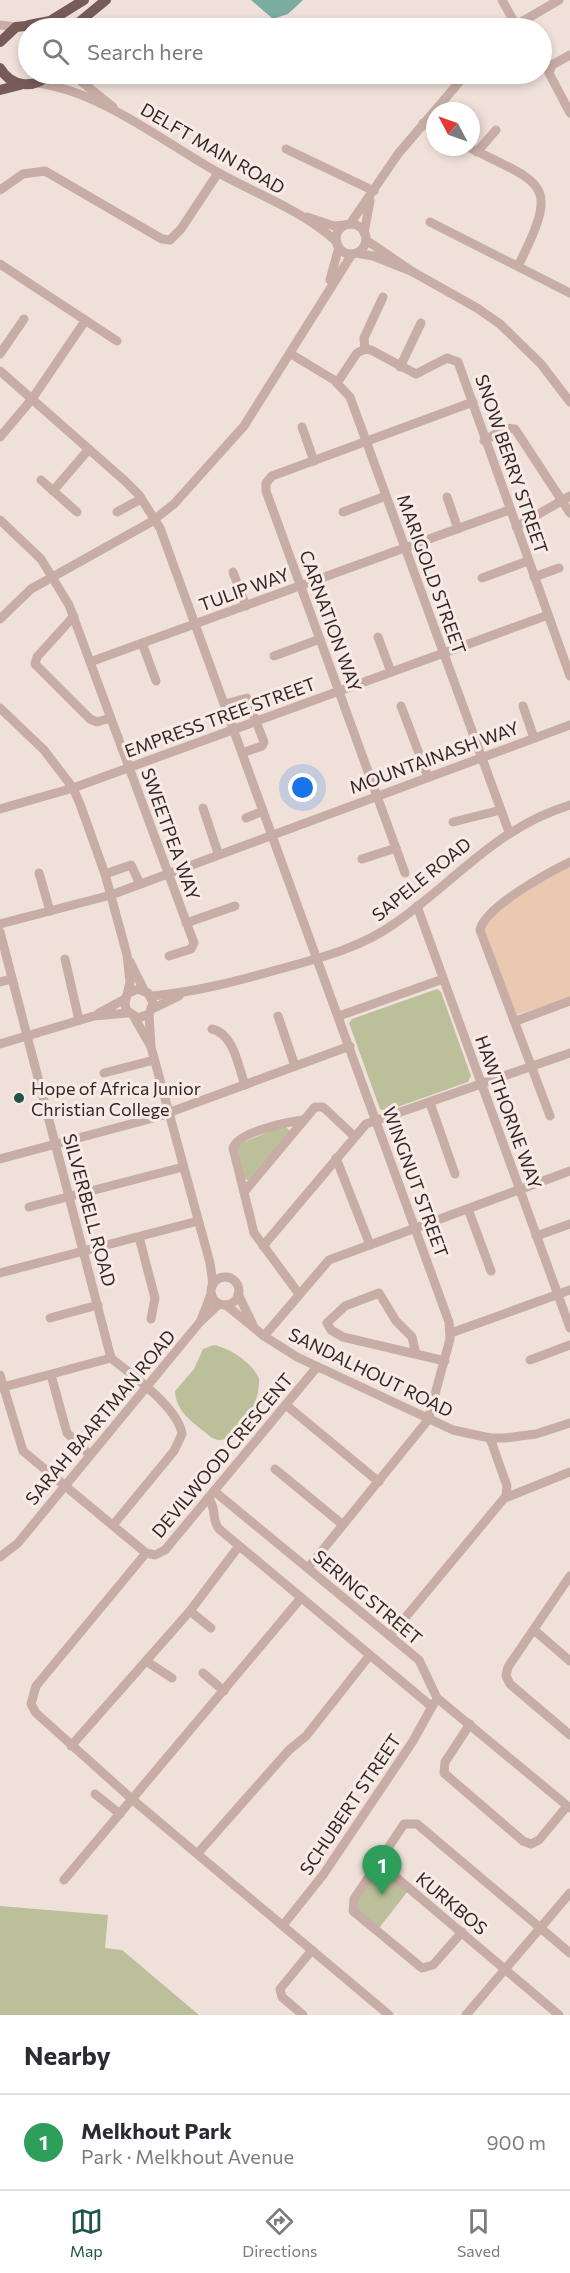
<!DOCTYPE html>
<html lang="en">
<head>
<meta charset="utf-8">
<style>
  body { margin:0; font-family:Commissioner,sans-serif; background:#f2f2f3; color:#2b2b33 }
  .compass { position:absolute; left:426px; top:102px; width:54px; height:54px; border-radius:50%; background:#fff; box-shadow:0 3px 9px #0003; rotate:311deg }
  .you { position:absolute; left:303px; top:788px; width:21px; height:21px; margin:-15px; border:4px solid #fff; border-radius:50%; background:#1a73e8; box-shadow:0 0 0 9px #1a73e833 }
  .badge { display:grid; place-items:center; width:39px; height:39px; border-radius:50%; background:#1e544a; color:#fff; font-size:20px; font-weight:700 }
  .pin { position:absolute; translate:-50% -50px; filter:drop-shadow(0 2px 3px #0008) }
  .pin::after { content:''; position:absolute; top:32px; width:21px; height:18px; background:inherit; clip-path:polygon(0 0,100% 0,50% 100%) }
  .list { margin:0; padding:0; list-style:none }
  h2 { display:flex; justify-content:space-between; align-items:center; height:78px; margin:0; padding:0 24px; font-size:26px }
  h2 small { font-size:20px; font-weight:400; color:#7c7c81 }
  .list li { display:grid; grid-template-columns:39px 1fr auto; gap:18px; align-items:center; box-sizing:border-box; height:96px; padding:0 24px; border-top:2px solid #e1e1e2 }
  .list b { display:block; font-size:22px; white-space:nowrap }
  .list p { margin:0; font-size:20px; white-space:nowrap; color:#7c7c81 }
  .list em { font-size:20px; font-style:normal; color:#7c7c81 }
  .icon { flex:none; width:33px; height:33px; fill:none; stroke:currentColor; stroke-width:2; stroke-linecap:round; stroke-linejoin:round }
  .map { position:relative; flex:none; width:570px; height:2015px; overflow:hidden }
  .search { position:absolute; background:#fff; box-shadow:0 3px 9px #0003; left:18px; right:18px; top:18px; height:66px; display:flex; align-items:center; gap:15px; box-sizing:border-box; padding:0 21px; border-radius:33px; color:#7c7c81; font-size:22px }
  .sheet { height:174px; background:#fff }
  nav { display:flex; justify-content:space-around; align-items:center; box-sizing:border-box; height:84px; border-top:2px solid #e1e1e2; background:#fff; font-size:16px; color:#7c7c81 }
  nav a { display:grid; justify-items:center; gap:3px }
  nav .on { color:#1e544a }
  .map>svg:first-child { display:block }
</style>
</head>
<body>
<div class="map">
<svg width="570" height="2015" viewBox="0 0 570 2015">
  <rect width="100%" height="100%" fill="#f0e0da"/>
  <g fill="#bbbf9a">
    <path d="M437,989l4,3 30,84 -3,6 -82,29 -6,-2 -31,-86 3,-4z"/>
    <path d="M284,1125l6,6 -42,49 -4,-1 -7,-34z"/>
    <path d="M214,1345c16,3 40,19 45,34 1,25 -14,44 -30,60l-11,1 -6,-2c-16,-14 -36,-24 -37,-47l19,-22 9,-20z"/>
    <path d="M383,1870l25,21 -29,37 -22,-16 -3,-8 23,-33z"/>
    <path d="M0,1906l108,9 -3,33 17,2 77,65h-199z"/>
  </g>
  <path fill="#ebc9b1" d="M570,865v133l-54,17 -32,-81v-10c27,-23 54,-44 86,-59z"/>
  <path fill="#7aaca2" d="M251,0h52l-15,14 -15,5z"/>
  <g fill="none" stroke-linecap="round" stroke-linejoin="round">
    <g stroke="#c8ada6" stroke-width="9">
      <path d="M502,0l14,25"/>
      <path d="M0,25l16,2"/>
      <path d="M511,28l48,-28"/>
      <path d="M570,55l-18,10 -3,8 21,40"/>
      <path d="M72,74l41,33"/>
      <path d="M36,83c63,7 129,60 183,90 39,22 85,38 118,69"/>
      <path d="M423,123l12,7"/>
      <path d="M468,147c76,38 93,34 50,119"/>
      <path d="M286,149l88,42"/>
      <path d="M477,152l19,-22"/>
      <path d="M0,190l23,-16 22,-3 117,68 8,1 11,-11 37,-56"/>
      <path d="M307,217l27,9 11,-1"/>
      <path d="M430,222l140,71"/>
      <path d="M350,224l48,-70 68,-80"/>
      <circle cx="351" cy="239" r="15"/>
      <path d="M364,233l6,-32"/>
      <path d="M366,240l47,32 64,36 23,16 41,40 29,38"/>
      <path d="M356,253l17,3 38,15"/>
      <path d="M0,264l117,77"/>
      <path d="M330,280l9,-33"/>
      <path d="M365,349l6,1 45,24 31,-16 11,4 112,314"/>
      <path d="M365,349l-1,-11 19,-41"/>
      <path d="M0,354l24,-35"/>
      <path d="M291,354l43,26 16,17 159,435"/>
      <path d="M400,367l21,-44"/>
      <path d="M0,371l125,110 14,14 21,33 289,794 1,17 -22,81 -120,148"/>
      <path d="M337,383l20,-30 8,-4"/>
      <path d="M302,427l12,34"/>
      <path d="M0,437l32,-38 53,-78"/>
      <path d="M484,441l21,-13 10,1 55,84"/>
      <path d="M41,480l36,32"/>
      <path d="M53,491l36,-42"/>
      <path d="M447,497l11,32"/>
      <path d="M117,512l24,-13"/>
      <path d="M343,512l43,-16"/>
      <path d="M0,520l41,39 28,46 125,338 -3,6 -22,7"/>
      <path d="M516,527l54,-31"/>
      <path d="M233,572l13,34"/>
      <path d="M534,577l25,-9"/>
      <path d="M482,578l46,-17"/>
      <path d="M74,616l-37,41 -2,7 55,55 7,3 13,-4"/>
      <path d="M0,619l31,-30 120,-67 23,-18 70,-78 108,-172"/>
      <path d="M378,637l13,35"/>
      <path d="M142,643l14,38"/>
      <path d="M274,656l46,-17"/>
      <path d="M90,662l419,-152"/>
      <path d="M225,704l22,-6 17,44 -2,4 -20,7"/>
      <path d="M401,706l27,71"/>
      <path d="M523,706l11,32"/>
      <path d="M0,708l44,42 29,38 7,16 25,70 22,81 3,27 -5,21 1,7 12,8 11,-4 4,-11 -5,-10 -10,-4 -9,4"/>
      <path d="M203,808l15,45"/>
      <path d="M0,809l73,-21 475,-173"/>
      <path d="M246,818l17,-7"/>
      <path d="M453,822l48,-12"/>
      <path d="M362,859l34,-11"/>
      <path d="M39,873l11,38"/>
      <path d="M405,873l-139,-382v-8l6,-7 201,-74"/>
      <path d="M105,874l26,-9 9,19"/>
      <path d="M417,906l153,422"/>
      <path d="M186,923l49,-17"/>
      <path d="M0,924l111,-29 459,-170"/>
      <path d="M0,932l111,426"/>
      <path d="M65,959l14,61"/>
      <path d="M130,962l14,28"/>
      <path d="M0,982l12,-3"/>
      <path d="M152,996c44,-4 85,-15 128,-27 40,-11 80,-21 114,-45 61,-42 101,-96 176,-119"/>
      <path d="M152,1009l27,-13"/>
      <path d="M99,1013l26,-14"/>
      <path d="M149,1014l2,33 59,216 3,21"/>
      <path d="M278,1016l17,50"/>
      <path d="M339,1016l104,-37"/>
      <path d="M134,1017l16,28"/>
      <path d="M516,1021l54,-20"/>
      <path d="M212,1029c22,5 26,37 33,56"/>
      <path d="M0,1044l94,-28 34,-3"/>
      <path d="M104,1073l50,-13"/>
      <path d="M430,1103l25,71"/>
      <path d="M550,1116l-70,-186c5,-23 69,-58 90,-68"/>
      <path d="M336,1158l34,87"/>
      <path d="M0,1159l157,-42 193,-71"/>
      <path d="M244,1192l71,-85h8l31,29"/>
      <path d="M29,1207l154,-40"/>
      <path d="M468,1209l23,62"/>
      <path d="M536,1236l34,-12"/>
      <path d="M139,1237l16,61 -4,21"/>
      <path d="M263,1246l103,-122 204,-71"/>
      <path d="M0,1273l198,-52"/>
      <circle cx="225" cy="1291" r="14"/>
      <path d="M238,1294l15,31"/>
      <path d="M299,1294l-45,-61 -21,-85c5,-16 54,-26 70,-28"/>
      <path d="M226,1305l38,31 33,21 156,73 37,8h15l31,-4 34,-11"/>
      <path d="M50,1318l48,-13"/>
      <path d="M201,1320l10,-26"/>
      <path d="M451,1333l119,-43"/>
      <path d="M264,1336l65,-76 241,-89"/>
      <path d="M416,1354l-4,-17 -16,-16 -17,-28 -34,13 -18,17 4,7 12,7 102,24"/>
      <path d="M111,1358c21,17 67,49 71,76l-8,17 -61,74"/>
      <path d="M530,1360l40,-15"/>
      <path d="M0,1375l23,76 123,102 9,2 10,-5 152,-183"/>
      <path d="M51,1375l16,58 23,22"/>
      <path d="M0,1388l111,-30"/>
      <path d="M286,1405l93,77"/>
      <path d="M275,1469l68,56"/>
      <path d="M214,1491l205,169 18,38 133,110"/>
      <path d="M208,1498c9,10 3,21 11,31l212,177"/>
      <path d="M505,1498l65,-26"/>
      <path d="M146,1553l-110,133 -5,18 5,9 97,87 256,215"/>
      <path d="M0,1557l18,-14 182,-221 19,-18"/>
      <path d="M570,1576l-62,91 -2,9 4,8 60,51"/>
      <path d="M190,1611l21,17"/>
      <path d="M534,1630l36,31"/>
      <path d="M390,1636l116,-140 1,-10 -17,-48"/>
      <path d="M146,1661l26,17"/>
      <path d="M203,1673l21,18"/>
      <path d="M470,1724l-25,38 -1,11 79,68 8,3 8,-4 28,-34"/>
      <path d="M71,1746l119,-135 49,-65"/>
      <path d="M95,1794l25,20"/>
      <path d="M198,1853l91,-103 17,-14 64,-81"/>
      <path d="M378,1862l181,153"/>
      <path d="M64,1880l237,-282"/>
      <path d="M284,1924l39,-49 90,-134 21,-38"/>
      <path d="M462,1932l-29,33 -11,3 -69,-57 1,-12 50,-75h13l153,129"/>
      <path d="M303,2015l-21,-18 -2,-8 32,-39"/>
      <path d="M466,2015l104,-122"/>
    </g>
    <g stroke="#765b58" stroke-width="10">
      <path d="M29,25l21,-4 34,-21"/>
      <path d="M72,28l34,-28"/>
      <path d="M0,42l16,-15 19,-2"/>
      <path d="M0,68c12,20 35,21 50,6"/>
      <path d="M0,90l20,-5"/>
    </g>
  </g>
  <circle fill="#1e544a" stroke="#f8ebe6" stroke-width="2" cx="19" cy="1098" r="6"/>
  <g text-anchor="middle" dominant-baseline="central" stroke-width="6" stroke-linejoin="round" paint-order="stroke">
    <g font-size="18" fill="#342827" stroke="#f8ebe6">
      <text transform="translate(213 148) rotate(30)">DELFT MAIN ROAD</text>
      <text transform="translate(512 464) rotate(71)">SNOW BERRY STREET</text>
      <text transform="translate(432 574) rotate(70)">MARIGOLD STREET</text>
      <text transform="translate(244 589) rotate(-20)">TULIP WAY</text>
      <text transform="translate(331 621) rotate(70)">CARNATION WAY</text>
      <text transform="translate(220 717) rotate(-20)">EMPRESS TREE STREET</text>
      <text transform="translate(434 757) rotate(-20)">MOUNTAINASH WAY</text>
      <text transform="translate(171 834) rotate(70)">SWEETPEA WAY</text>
      <text transform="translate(421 879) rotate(-39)">SAPELE ROAD</text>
      <text transform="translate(509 1112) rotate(70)">HAWTHORNE WAY</text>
      <text transform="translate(416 1182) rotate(70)">WINGNUT STREET</text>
      <text transform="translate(90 1210) rotate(75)">SILVERBELL ROAD</text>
      <text transform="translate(371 1372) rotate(26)">SANDALHOUT ROAD</text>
      <text transform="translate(100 1417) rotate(-50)">SARAH BAARTMAN ROAD</text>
      <text transform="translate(222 1455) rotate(-50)">DEVILWOOD CRESCENT</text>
      <text transform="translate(368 1597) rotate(40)">SERING STREET</text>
      <text transform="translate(350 1804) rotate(-56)">SCHUBERT STREET</text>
      <text transform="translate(452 1903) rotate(40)">KURKBOS</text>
    </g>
    <g font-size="18" fill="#342827" stroke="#f8ebe6" text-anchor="start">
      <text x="31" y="1088">Hope of Africa Junior<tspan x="31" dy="21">Christian College</tspan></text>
    </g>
  </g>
</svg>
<svg class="compass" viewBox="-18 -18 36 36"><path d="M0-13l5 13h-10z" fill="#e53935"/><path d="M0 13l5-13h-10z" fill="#7c7c81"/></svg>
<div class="you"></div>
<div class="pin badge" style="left:382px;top:1895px;background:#2e9e5b">1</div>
<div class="search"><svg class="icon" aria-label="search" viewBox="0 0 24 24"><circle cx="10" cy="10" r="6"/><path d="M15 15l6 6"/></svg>Search here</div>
</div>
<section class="sheet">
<h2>Nearby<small></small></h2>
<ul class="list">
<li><span class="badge" style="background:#2e9e5b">1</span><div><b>Melkhout Park</b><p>Park · Melkhout Avenue</p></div><em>900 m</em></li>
</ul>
</section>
<nav>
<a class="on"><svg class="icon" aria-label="map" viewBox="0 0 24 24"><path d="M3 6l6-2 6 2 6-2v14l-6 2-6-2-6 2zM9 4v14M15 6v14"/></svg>Map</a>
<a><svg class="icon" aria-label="directions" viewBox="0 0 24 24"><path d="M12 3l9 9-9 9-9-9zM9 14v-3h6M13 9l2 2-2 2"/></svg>Directions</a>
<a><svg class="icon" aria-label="saved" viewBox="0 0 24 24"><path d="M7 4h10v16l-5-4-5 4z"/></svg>Saved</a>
</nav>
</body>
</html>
